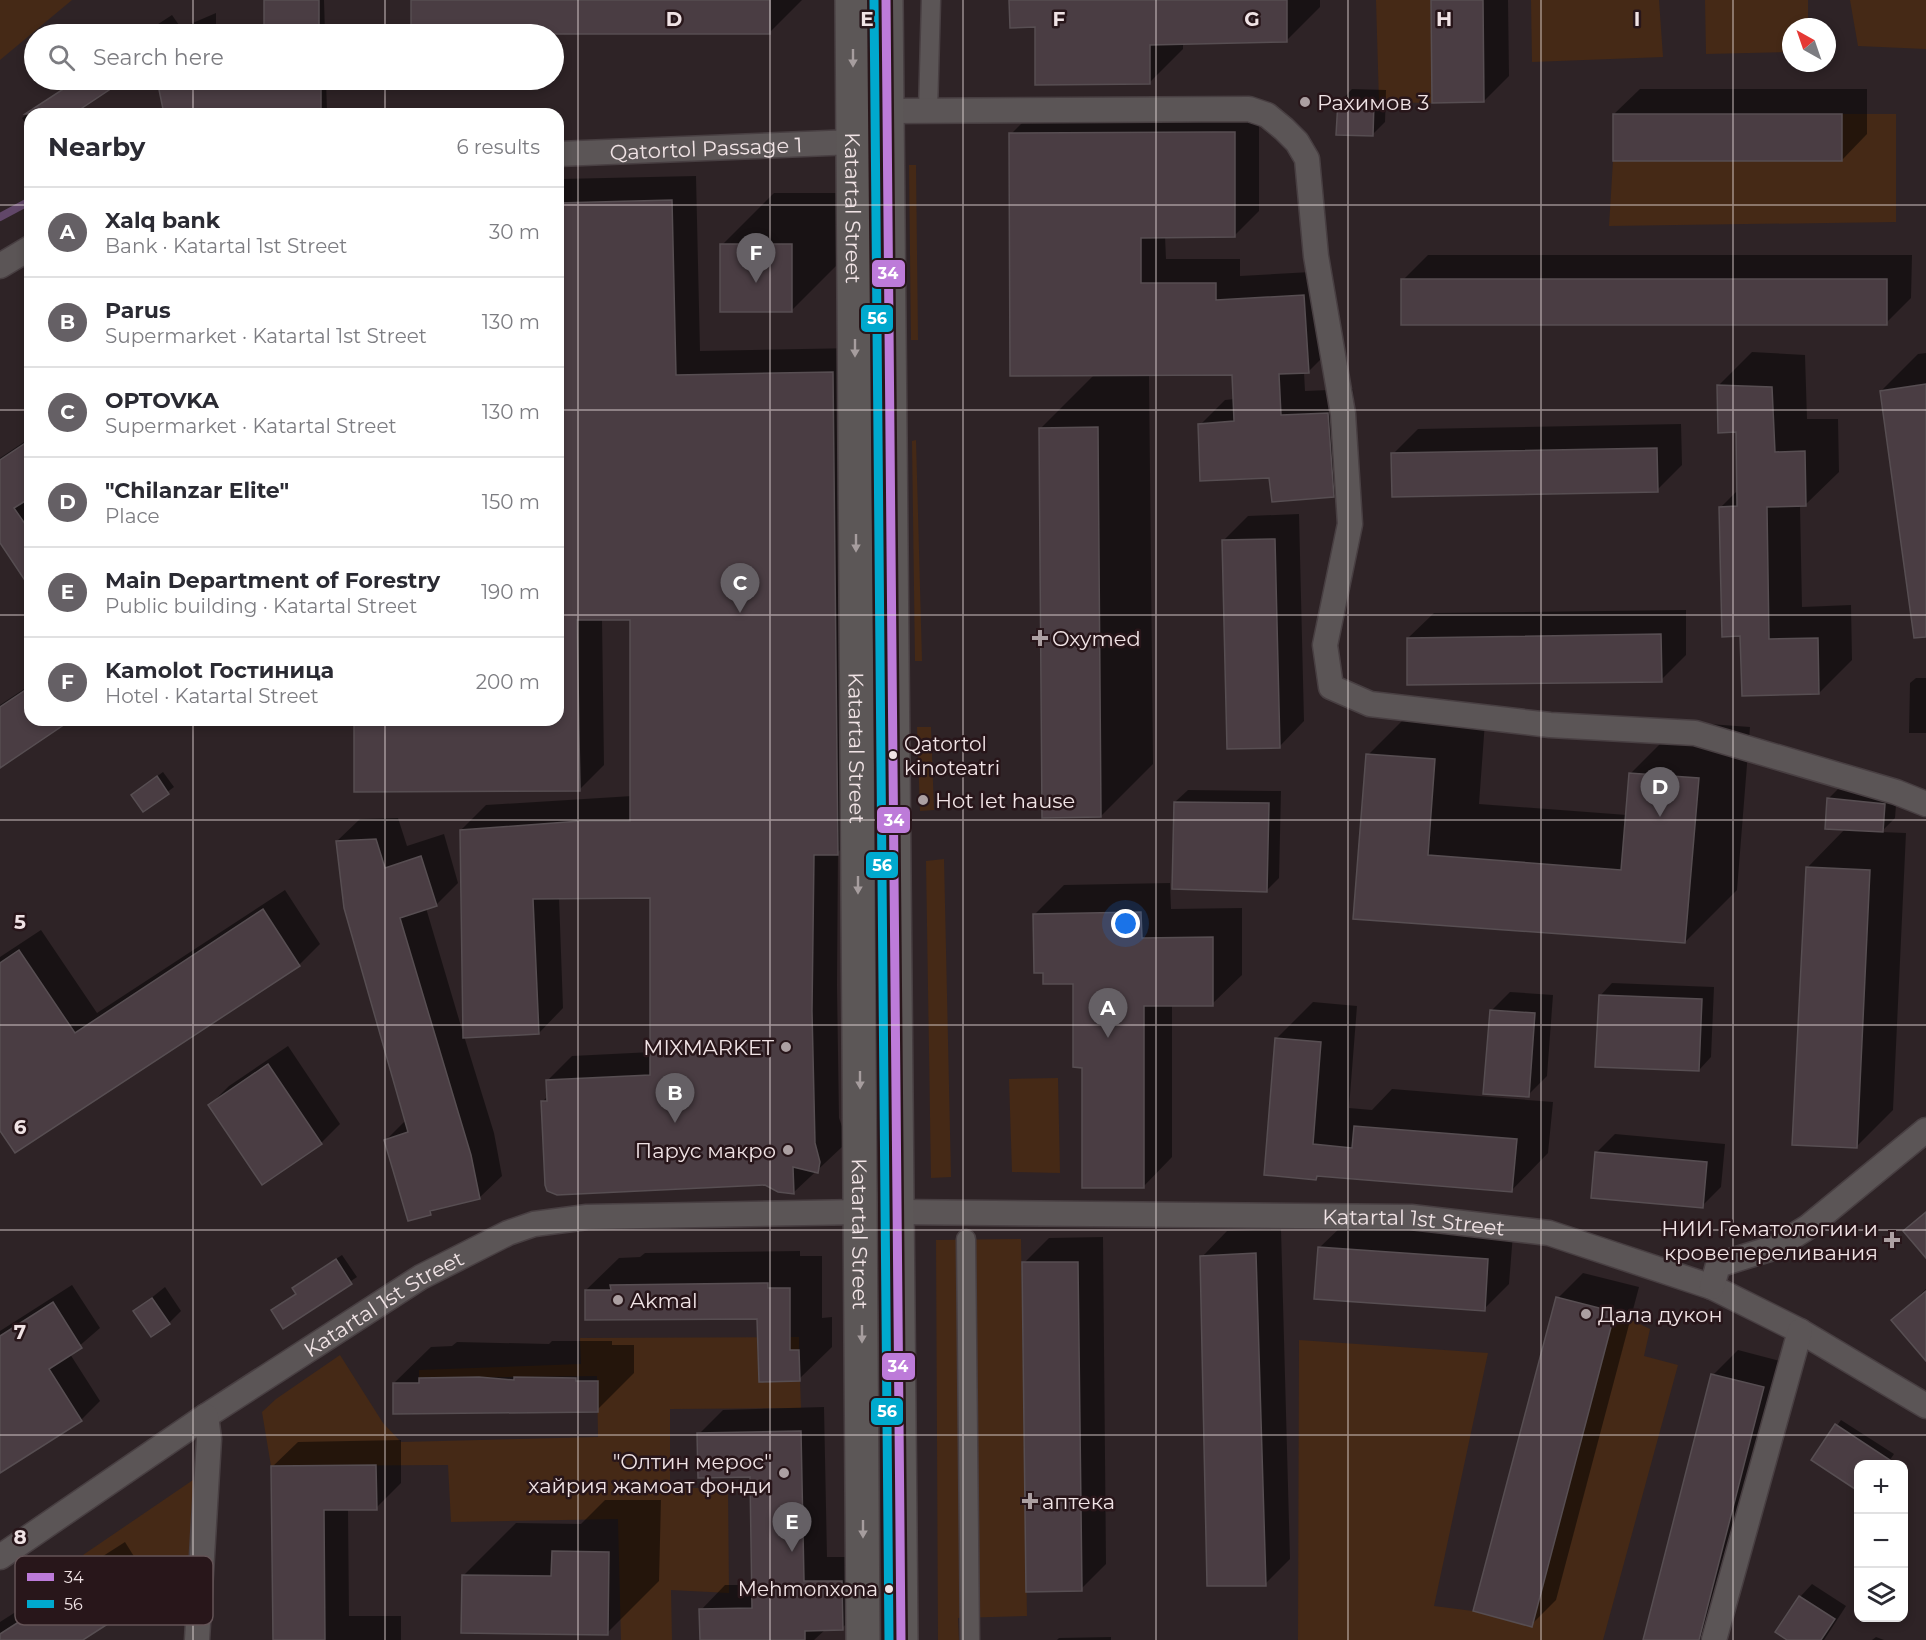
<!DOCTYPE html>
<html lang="en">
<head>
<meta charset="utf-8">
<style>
  body { margin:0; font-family:Montserrat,sans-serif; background:#f7f7f7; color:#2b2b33 }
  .controls { position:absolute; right:18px; bottom:18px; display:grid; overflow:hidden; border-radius:12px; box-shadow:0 3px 9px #0003 }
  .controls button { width:54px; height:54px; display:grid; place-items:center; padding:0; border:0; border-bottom:2px solid #e1e1e2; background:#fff; color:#2b2b33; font:30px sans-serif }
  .compass { position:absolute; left:1782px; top:18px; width:54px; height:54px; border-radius:50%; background:#fff; box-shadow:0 3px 9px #0003; rotate:320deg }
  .you { position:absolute; left:1126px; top:924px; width:21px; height:21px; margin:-15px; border:4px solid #fff; border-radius:50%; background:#1a73e8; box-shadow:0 0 0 9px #1a73e833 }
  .badge { display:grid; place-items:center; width:39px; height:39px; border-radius:50%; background:#656065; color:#fff; font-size:20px; font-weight:700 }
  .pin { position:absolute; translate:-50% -50px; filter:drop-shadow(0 2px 3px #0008) }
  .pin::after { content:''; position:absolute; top:32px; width:21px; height:18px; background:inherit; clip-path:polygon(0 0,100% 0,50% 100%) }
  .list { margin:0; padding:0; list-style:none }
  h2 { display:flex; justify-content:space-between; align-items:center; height:78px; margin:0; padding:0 24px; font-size:26px }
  h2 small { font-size:20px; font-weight:400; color:#7c7c81 }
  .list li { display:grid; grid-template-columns:39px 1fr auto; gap:18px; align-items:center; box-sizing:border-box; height:90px; padding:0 24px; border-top:2px solid #e1e1e2 }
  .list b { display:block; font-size:22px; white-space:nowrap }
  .list p { margin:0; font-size:20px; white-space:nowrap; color:#7c7c81 }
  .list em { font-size:20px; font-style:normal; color:#7c7c81 }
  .icon { flex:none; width:33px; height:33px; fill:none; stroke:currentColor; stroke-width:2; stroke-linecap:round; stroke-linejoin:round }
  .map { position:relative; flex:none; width:1926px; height:1640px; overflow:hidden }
  .search { position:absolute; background:#fff; box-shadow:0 3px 9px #0003; left:24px; top:24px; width:540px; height:66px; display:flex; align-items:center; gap:15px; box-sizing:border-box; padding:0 21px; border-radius:33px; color:#7c7c81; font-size:22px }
  .panel { position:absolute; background:#fff; box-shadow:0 3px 9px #0003; left:24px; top:108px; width:540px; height:618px; border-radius:18px }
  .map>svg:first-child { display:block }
</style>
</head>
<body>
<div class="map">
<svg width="1926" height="1640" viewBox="0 0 1926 1640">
  <rect width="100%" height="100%" fill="#2e2326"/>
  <g fill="#452916">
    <path d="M0,0h72l-72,60z"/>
    <path d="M1376,0h55l1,103 -53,-1z"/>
    <path d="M1531,0h128l4,57 -131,5z"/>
    <path d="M1705,0h103v27h-17v25l-85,2z"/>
    <path d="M1850,0h76v49l-68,-3z"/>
    <path d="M1842,114h54v108l-287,4 4,-65h229z"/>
    <path d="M909,165h7l2,175h-7z"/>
    <path d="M916,440l6,221h-7l-3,-220z"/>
    <path d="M917,727h14l3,83 -14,1z"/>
    <path d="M944,859l7,318 -20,1 -5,-317z"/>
    <path d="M1058,1078l2,95 -48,-1 -3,-93z"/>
    <path d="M1021,1239l6,377 -69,2 1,22h-21l-2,-400z"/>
    <path d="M1615,1312l35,17 -6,27 34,9 -75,275h-305l1,-300 189,13 -54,253 39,5 58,16z"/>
    <path d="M799,1337v13l-41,1 1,31 41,-1 1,27 -131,1v79h58l1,105 -58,-3 1,50h-51l-3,-121 -167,3 -3,-57 -177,1 -9,-54 14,-13 64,-44 43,68 18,19 197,-5 -1,-61 -178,2v-8l162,-6 -1,-26z"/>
    <path d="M196,1478l-8,92 -65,44 -40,-59z"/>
  </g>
  <g fill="#0007">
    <path d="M265,0h59l1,34h-60z"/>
    <path d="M413,0h389l-33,33 -356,1z"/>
    <path d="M1011,0h309v7l-34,34 -103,2v6l-34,34 -112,-58z"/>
    <path d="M1433,0h75l1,76 -25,25z"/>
    <path d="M216,13v21h-73l29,-19 9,13z"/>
    <path d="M76,80h45l-51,34h-40v16l-8,-12z"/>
    <path d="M158,80h168l1,31 -3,3h-177l18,-4z"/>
    <path d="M1352,89l34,1 -1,32 -13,13 -32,-33z"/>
    <path d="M1640,89h227v45l-25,26 -228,-46z"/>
    <path d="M1259,108v103l-25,25h-69l1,23h74v17l89,-5 4,76 -25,25h-4l1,19 48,-2 5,82 -25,25 -63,-20 -70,-51 25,-25 9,-1 -1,-26 -84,1 4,390 -52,52 -61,-387 55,-55 -84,-240 25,-25z"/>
    <path d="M30,148v11l-4,-7z"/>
    <path d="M696,176l4,175 157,-3 5,480 -24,24 -1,133 2,133 5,14 -2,15 -48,45 -252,-90 6,-6 -1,-15 25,-25 80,-4v-156l-93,1 4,111 -24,25 -75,3 30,97 8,43 -23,22 -44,11 -5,4 -44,-73 20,-20 -69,-279 23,-22 38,-1 9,28 37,-12 14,49 -22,22 -10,3 37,125 -2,-203 25,-25 146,-9 -1,-177h-29l2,146 -25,25 -223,-70h202v-175h4v-54h-4v-310l2,-2z"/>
    <path d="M774,193h70v65l-52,52 -70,-65z"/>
    <path d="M1428,255h484l-1,43 -25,25 -483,-43z"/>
    <path d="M1752,352l53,3 2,64h31l1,53 -34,33h-5l2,102 49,-2 1,55 -33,33 -77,-58 -21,-128 17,-17 -1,-60 -18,-45z"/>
    <path d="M1926,353v272l-45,-234 37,-37z"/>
    <path d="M1681,424l1,41 -25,25 -264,-36 25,-25z"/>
    <path d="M30,438v147l-30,-45v-82z"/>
    <path d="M1299,514l5,207 -25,26 -56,-206 25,-25z"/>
    <path d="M1686,610v45l-25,25 -253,-42 26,-25z"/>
    <path d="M1916,678h10v55h-17l1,-50z"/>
    <path d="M30,685v35h39l-69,46v-61z"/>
    <path d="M1420,703l66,5 -7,96 148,11 3,-41 52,-52 68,5 -13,163 -52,52 -330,-25 13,-162z"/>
    <path d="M163,772l11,15 -31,23 -5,-20z"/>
    <path d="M1841,786l56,6 -2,26 -14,14 25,1 -13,277 -37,37 -49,-279 39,-40 -17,-30z"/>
    <path d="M1188,790l93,1 -2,87 -13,13 -91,-89z"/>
    <path d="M1170,883l1,26 71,-1v67l-30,29h-40v153l-29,30 -60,-121 -9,-84 -30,-11 -9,-57 29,-29z"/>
    <path d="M285,890l35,54 -21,21 -284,186 -15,-23v-171l41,-27 56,83z"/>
    <path d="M1612,983l102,4 -3,70 -12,13 -99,-74z"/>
    <path d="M1510,992l43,3 -6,81 -19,19 -37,-84z"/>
    <path d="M1313,1002l44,4 -8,102 23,2 20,-21 161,13 -5,51 -36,37 -193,-15 -3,3 -40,-139z"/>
    <path d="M288,1046l52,78 -19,19 -58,40 -53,-78 19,-19z"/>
    <path d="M1615,1134l110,10 -4,43 -19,19 -106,-53z"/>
    <path d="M1345,1223l168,11 -4,50 -25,25 -165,-61z"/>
    <path d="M1281,1229l9,330 -25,25 -63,-327 25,-26z"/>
    <path d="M1103,1237l3,327 -25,25 -57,-326 25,-25z"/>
    <path d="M800,1251v5h22v62l10,-1v30l-33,32 -40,-62 -173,-27 33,-32 21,-1 5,-4z"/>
    <path d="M342,1255l15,22 -74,49 -10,-15 24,-18 -3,-5 6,-6z"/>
    <path d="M1583,1273l56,14 -83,313 -25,25 27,-327z"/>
    <path d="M72,1285l28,43 -30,26 30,47 -19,19 -81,52v-141z"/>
    <path d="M165,1287l16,24 -12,12 -34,-12z"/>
    <path d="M1926,1289v70l-33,-39z"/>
    <path d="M552,1341h60v4h22v28l-37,37 -203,-27 37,-36 21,-1 5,-4 92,2z"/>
    <path d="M1738,1350l50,13 -71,277h-72l68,-265z"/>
    <path d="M824,1407l3,150h39l1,47 -25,24 -16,1 -12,11h-113v-30l24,-25h28l-2,-110 -52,-41 24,-24z"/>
    <path d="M1841,1420l53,34 -7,10h-29v25l-45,-29z"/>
    <path d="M401,1440v43l-25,25h-28l1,108h52v24h-127l-2,-173 26,-25z"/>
    <path d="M605,1500h56l-2,81 -52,52 -143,-58 52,-52 65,1z"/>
    <path d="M125,1542l25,40 -37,37 -33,21h-80v-18z"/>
    <path d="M1812,1584l34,22 -22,34h-34l10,-43z"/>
    <path d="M1111,1637v3h-54l2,-2z"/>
    <path d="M1876,1637l8,3h-12z"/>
  </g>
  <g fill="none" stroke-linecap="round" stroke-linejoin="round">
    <path stroke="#614769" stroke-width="8" d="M0,217l30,-16"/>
  </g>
  <g fill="#4a3d43" stroke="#574e52" stroke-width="1.5">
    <rect x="264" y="0" width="55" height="34"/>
    <rect x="411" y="0" width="359" height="34"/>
    <path d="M1009,0h278v42l-137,3v39l-115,1v-58l-25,1z"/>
    <path d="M1431,0h52l1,102 -52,1z"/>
    <path d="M77,80h47l-51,34h-48z"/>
    <path d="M157,80h164v34h-157z"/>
    <path d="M1338,101l36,1 -1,34 -37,-1z"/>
    <rect x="1613" y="114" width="229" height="47"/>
    <path d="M1214,132h21v105l-94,1v45h75v17l88,-5 5,78 -30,1 2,41 47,-2 6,84 -62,5 -3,-24 -69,3 -2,-57 36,-3 -2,-46 -222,1 -1,-243z"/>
    <path d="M672,200l4,175 157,-3 5,483h-24l-2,156 3,132 5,19 -2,11 -25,-6 1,27 -16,-2 -13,-7 -208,10 -10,-4 -2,-6 -4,-84h6l-1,-21 104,-5v-177l-117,1 6,135 -76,4 -3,-208 120,-9h50v-201h-53l3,171 -226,1v-72h204v-151h3l-3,-366z"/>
    <rect x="720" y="244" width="72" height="68"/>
    <rect x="1401" y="279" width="486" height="46"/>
    <path d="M1926,384v253l-12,1 -34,-247z"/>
    <path d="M1717,385l55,2 3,65 30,-1 1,55 -39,1 2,132 49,-1 1,56 -77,2 -2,-60 -18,1 -3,-130 18,-1 -1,-74 -18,1z"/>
    <path d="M1098,427l3,390 -59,1 -3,-390z"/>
    <path d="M30,440v58l-16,10 16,23v57l-30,-45v-83z"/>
    <path d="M1657,448l1,44 -266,5 -1,-44z"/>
    <path d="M1275,539l5,209 -53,1 -5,-209z"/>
    <path d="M1661,634l1,48 -255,3v-47z"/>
    <path d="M30,687v33h41l-71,48v-61z"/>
    <path d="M1366,754l69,5 -7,96 193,15 8,-97 70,5 -14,165 -332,-24z"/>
    <path d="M157,776l12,18 -26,18 -12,-17z"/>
    <path d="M1827,798l58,6 -2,28 -58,-3z"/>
    <path d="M1174,802l95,1 -2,89 -95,-3z"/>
    <path d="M376,839l9,29 36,-12 16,50 -37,12 71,237 9,44 -50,12 1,4 -23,6 -24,-81 24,-8 -64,-224 -8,-67z"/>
    <path d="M1806,867l64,3 -13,278 -65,-3z"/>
    <path d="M263,909l37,57 -285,187 -15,-22v-168l19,-13 56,83z"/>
    <path d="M1141,912l1,26 71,-1v69h-69v182h-62v-120l-9,-1v-83h-30v-11h-9l-1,-59z"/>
    <path d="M1599,995l103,4 -3,72 -104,-4z"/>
    <path d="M1490,1010l45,3 -6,84 -46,-3z"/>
    <path d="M1275,1038l46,4 -8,102 39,4 2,-22 163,13 -5,53 -195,-16 -1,4 -52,-5z"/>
    <path d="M268,1064l54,80 -60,41 -54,-80z"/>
    <path d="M1595,1152l112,10 -4,46 -112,-10z"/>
    <path d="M1926,1212v46l-23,-27z"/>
    <path d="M1318,1247l170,12 -3,52 -171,-12z"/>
    <path d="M1256,1253l10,333h-59l-7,-330z"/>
    <path d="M336,1259l16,25 -69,45 -12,-19 25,-16 -4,-6z"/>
    <path d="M1022,1262h56l4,329 -56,1z"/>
    <path d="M768,1283v5h22v62h9l1,31 -41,1 -2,-63 -172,1v-30h26l-1,-5z"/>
    <path d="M1926,1291v70l-35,-41z"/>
    <path d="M1556,1297l59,15 -83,315 -59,-16z"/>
    <path d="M152,1298l18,26 -19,13 -18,-26z"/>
    <path d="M53,1302l29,46 -33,21 33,52 -82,52v-137z"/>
    <path d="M1711,1374l53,13 -65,253h-56z"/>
    <path d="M479,1377l35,3v-3l62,1v3h22v31l-205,2v-31h26v-5z"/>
    <path d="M1835,1424l61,40h-38v27l-47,-31z"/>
    <path d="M801,1431l3,150h38l1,49 -38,1v9h-105l-1,-31 53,-1 -2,-131 -52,1 -1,-45z"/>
    <path d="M376,1465l1,45h-53l1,130h-52l-2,-174z"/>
    <path d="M552,1551l57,1 -1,83 -147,-2 1,-58 89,1z"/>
    <path d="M87,1578l27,42 -31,20h-83v-6z"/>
    <path d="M1799,1596l36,23 -14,21h-34l-12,-8z"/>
  </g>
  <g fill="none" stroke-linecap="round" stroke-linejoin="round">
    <g stroke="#483f42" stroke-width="21">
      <g id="pedestrian">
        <path d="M928,111l3,-111"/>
        <path d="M966,1239l4,401"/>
      </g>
    </g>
    <g stroke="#483f42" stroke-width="27">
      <g id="minor">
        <path d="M887,111l362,-2 18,6 17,14 13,13 10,17 9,97 27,158 7,110 -25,121 6,42 39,17 180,21 145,8 201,59 30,12"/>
        <path id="s1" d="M558,154l296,-12"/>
        <path d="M0,266l30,-18"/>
        <path id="s2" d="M898,1212l513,5 138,16 163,54 88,44 126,75"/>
        <path d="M1712,1287l6,-22 58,-18 32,-20 118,-97"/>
        <path id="s3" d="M0,1557l206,-141 215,-139 87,-44 26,-9 53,-7 274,-5"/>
        <path d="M197,1640l12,-201 -3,-23"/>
        <path d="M1714,1640l86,-309"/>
      </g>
    </g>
    <g stroke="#483f42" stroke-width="36">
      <g id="secondary">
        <path id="s4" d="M852,0l11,1640"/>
        <path d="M886,0l15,1640"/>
      </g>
    </g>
    <use href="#pedestrian" stroke="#5b5556" stroke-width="18"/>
    <use href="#minor" stroke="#5b5556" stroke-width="24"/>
    <use href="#secondary" stroke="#5c5757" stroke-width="33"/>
    <g stroke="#28161a" stroke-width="14">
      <path id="bus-1" d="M886,0l15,1640"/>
    </g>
    <g stroke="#28161a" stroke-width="14">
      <path id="bus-2" d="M874,0l15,1640"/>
    </g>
    <use href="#bus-1" stroke="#bd7bd9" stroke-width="9"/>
    <use href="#bus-2" stroke="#00a9ce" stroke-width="9"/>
  </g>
  <defs><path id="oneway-solid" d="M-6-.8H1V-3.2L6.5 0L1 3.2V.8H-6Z" transform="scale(1.5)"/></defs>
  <g fill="#a69d9e">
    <use href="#oneway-solid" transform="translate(853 58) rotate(90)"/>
    <use href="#oneway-solid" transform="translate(855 348) rotate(90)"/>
    <use href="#oneway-solid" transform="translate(856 543) rotate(90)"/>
    <use href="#oneway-solid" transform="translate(858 885) rotate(90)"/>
    <use href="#oneway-solid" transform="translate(860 1080) rotate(90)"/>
    <use href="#oneway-solid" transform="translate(862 1334) rotate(90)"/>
    <use href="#oneway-solid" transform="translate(863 1529) rotate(90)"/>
  </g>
  <path fill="none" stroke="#f0e3e5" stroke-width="1.5" stroke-opacity="0.55" d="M193,0v34M385,0v34M578,0v1640M770,0v1640M963,0v1640M1156,0v1640M1348,0v1640M1541,0v1640M1733,0v1640M193,80v34M385,80v34M0,205h30M558,205h1368M0,410h30M558,410h1368M0,615h30M558,615h1368M193,720v920M385,720v920M0,820h1926M0,1025h1926M0,1230h1926M0,1435h1926"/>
  <g fill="#aca0a2" stroke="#28161a" stroke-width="2">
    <circle cx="1305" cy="102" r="6"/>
    <path d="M1037 629h6v6h6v6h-6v6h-6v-6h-6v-6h6z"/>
    <circle cx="923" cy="800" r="6"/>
    <circle cx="786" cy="1047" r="6"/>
    <circle cx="788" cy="1150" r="6"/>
    <path d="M1889 1231h6v6h6v6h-6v6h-6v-6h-6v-6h6z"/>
    <circle cx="618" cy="1300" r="6"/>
    <circle cx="1586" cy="1314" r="6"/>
    <circle cx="784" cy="1473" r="6"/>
    <path d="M1027 1492h6v6h6v6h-6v6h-6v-6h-6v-6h6z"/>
  </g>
  <g fill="#f0e3e5" stroke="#28161a" stroke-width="2">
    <circle cx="893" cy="755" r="5"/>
    <circle cx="889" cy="1589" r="5"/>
  </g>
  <g text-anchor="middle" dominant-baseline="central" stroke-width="5" stroke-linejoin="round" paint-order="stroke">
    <g font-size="20" fill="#f0e3e5" stroke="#28161a" text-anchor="start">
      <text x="904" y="744">Qatortol<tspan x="904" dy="24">kinoteatri</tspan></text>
      <text x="878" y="1589" text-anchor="end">Mehmonxona</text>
    </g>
    <g font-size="21" fill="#f0e3e5" stroke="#28161a" text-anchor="start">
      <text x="1317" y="102">Рахимов 3</text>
      <text x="1052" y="638">Oxymed</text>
      <text x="935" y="800">Hot let hause</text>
      <text x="774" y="1047" text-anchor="end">MIXMARKET</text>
      <text x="776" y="1150" text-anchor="end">Парус макро</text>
      <text x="1878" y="1228" text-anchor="end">НИИ Гематологии и<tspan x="1878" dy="24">кровепереливания</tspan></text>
      <text x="630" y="1300">Akmal</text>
      <text x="1598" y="1314">Дала дукон</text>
      <text x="772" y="1461" text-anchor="end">"Олтин мерос"<tspan x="772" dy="24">хайрия жамоат фонди</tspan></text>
      <text x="1042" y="1501">аптека</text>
    </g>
    <g font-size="21" fill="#f0e3e5" stroke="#28161a">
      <text stroke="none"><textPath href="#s1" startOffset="148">Qatortol Passage 1</textPath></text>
      <text stroke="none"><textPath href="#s4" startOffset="208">Katartal Street</textPath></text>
      <text stroke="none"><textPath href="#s4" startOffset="748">Katartal Street</textPath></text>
      <text stroke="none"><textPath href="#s2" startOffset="516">Katartal 1st Street</textPath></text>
      <text stroke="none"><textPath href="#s4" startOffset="1234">Katartal Street</textPath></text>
      <text stroke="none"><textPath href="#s3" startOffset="460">Katartal 1st Street</textPath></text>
    </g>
  </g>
  <rect x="15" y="1556" width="198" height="69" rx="9" fill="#28161a" stroke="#645457" stroke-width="1.5"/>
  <rect x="27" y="1573" width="27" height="8" fill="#bd7bd9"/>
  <rect x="27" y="1600" width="27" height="8" fill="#00a9ce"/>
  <g font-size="16" fill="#f0e3e5">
    <text x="64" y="1583">34</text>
    <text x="64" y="1610">56</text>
  </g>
  <g font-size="20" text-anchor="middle" font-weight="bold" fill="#f0e3e5" stroke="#28161a" stroke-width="5" stroke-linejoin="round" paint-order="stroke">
    <text x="674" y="26">D</text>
    <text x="867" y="26">E</text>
    <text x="1059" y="26">F</text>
    <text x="1252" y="26">G</text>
    <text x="1444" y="26">H</text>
    <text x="1637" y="26">I</text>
    <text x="20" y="929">5</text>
    <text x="20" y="1134">6</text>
    <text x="20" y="1339">7</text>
    <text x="20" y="1544">8</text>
  </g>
  <g stroke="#28161a" stroke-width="2">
    <rect x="871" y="259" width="35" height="29" rx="6" fill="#bd7bd9"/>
    <rect x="860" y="304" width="34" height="29" rx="6" fill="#00a9ce"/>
    <rect x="876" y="806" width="35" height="28" rx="6" fill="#bd7bd9"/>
    <rect x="865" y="851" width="34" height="28" rx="6" fill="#00a9ce"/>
    <rect x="881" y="1352" width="35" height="29" rx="6" fill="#bd7bd9"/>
    <rect x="870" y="1397" width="34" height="29" rx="6" fill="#00a9ce"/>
  </g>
  <g font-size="16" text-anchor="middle" font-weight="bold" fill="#fff">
    <text x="888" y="279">34</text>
    <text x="877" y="324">56</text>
    <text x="894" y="826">34</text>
    <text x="882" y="871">56</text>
    <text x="898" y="1372">34</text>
    <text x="887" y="1417">56</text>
  </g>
</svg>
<div class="controls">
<button>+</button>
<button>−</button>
<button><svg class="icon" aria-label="layers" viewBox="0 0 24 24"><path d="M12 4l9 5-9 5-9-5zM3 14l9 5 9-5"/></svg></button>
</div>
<svg class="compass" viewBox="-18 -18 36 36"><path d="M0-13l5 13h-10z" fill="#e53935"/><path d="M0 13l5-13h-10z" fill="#7c7c81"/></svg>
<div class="you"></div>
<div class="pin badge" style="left:1108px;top:1038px">A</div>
<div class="pin badge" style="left:675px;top:1123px">B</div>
<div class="pin badge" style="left:740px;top:613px">C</div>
<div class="pin badge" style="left:1660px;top:817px">D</div>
<div class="pin badge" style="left:792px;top:1552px">E</div>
<div class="pin badge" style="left:756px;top:283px">F</div>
<div class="search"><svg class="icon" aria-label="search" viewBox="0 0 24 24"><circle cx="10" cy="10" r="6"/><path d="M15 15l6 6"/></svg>Search here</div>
<section class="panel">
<h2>Nearby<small>6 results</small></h2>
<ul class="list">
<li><span class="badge">A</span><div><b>Xalq bank</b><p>Bank · Katartal 1st Street</p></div><em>30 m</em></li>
<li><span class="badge">B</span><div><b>Parus</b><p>Supermarket · Katartal 1st Street</p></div><em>130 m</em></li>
<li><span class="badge">C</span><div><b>OPTOVKA</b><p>Supermarket · Katartal Street</p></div><em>130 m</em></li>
<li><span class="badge">D</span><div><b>&quot;Chilanzar Elite&quot;</b><p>Place</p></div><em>150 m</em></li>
<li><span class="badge">E</span><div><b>Main Department of Forestry</b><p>Public building · Katartal Street</p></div><em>190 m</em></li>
<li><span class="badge">F</span><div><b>Kamolot Гостиница</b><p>Hotel · Katartal Street</p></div><em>200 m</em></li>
</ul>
</section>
</div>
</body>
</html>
